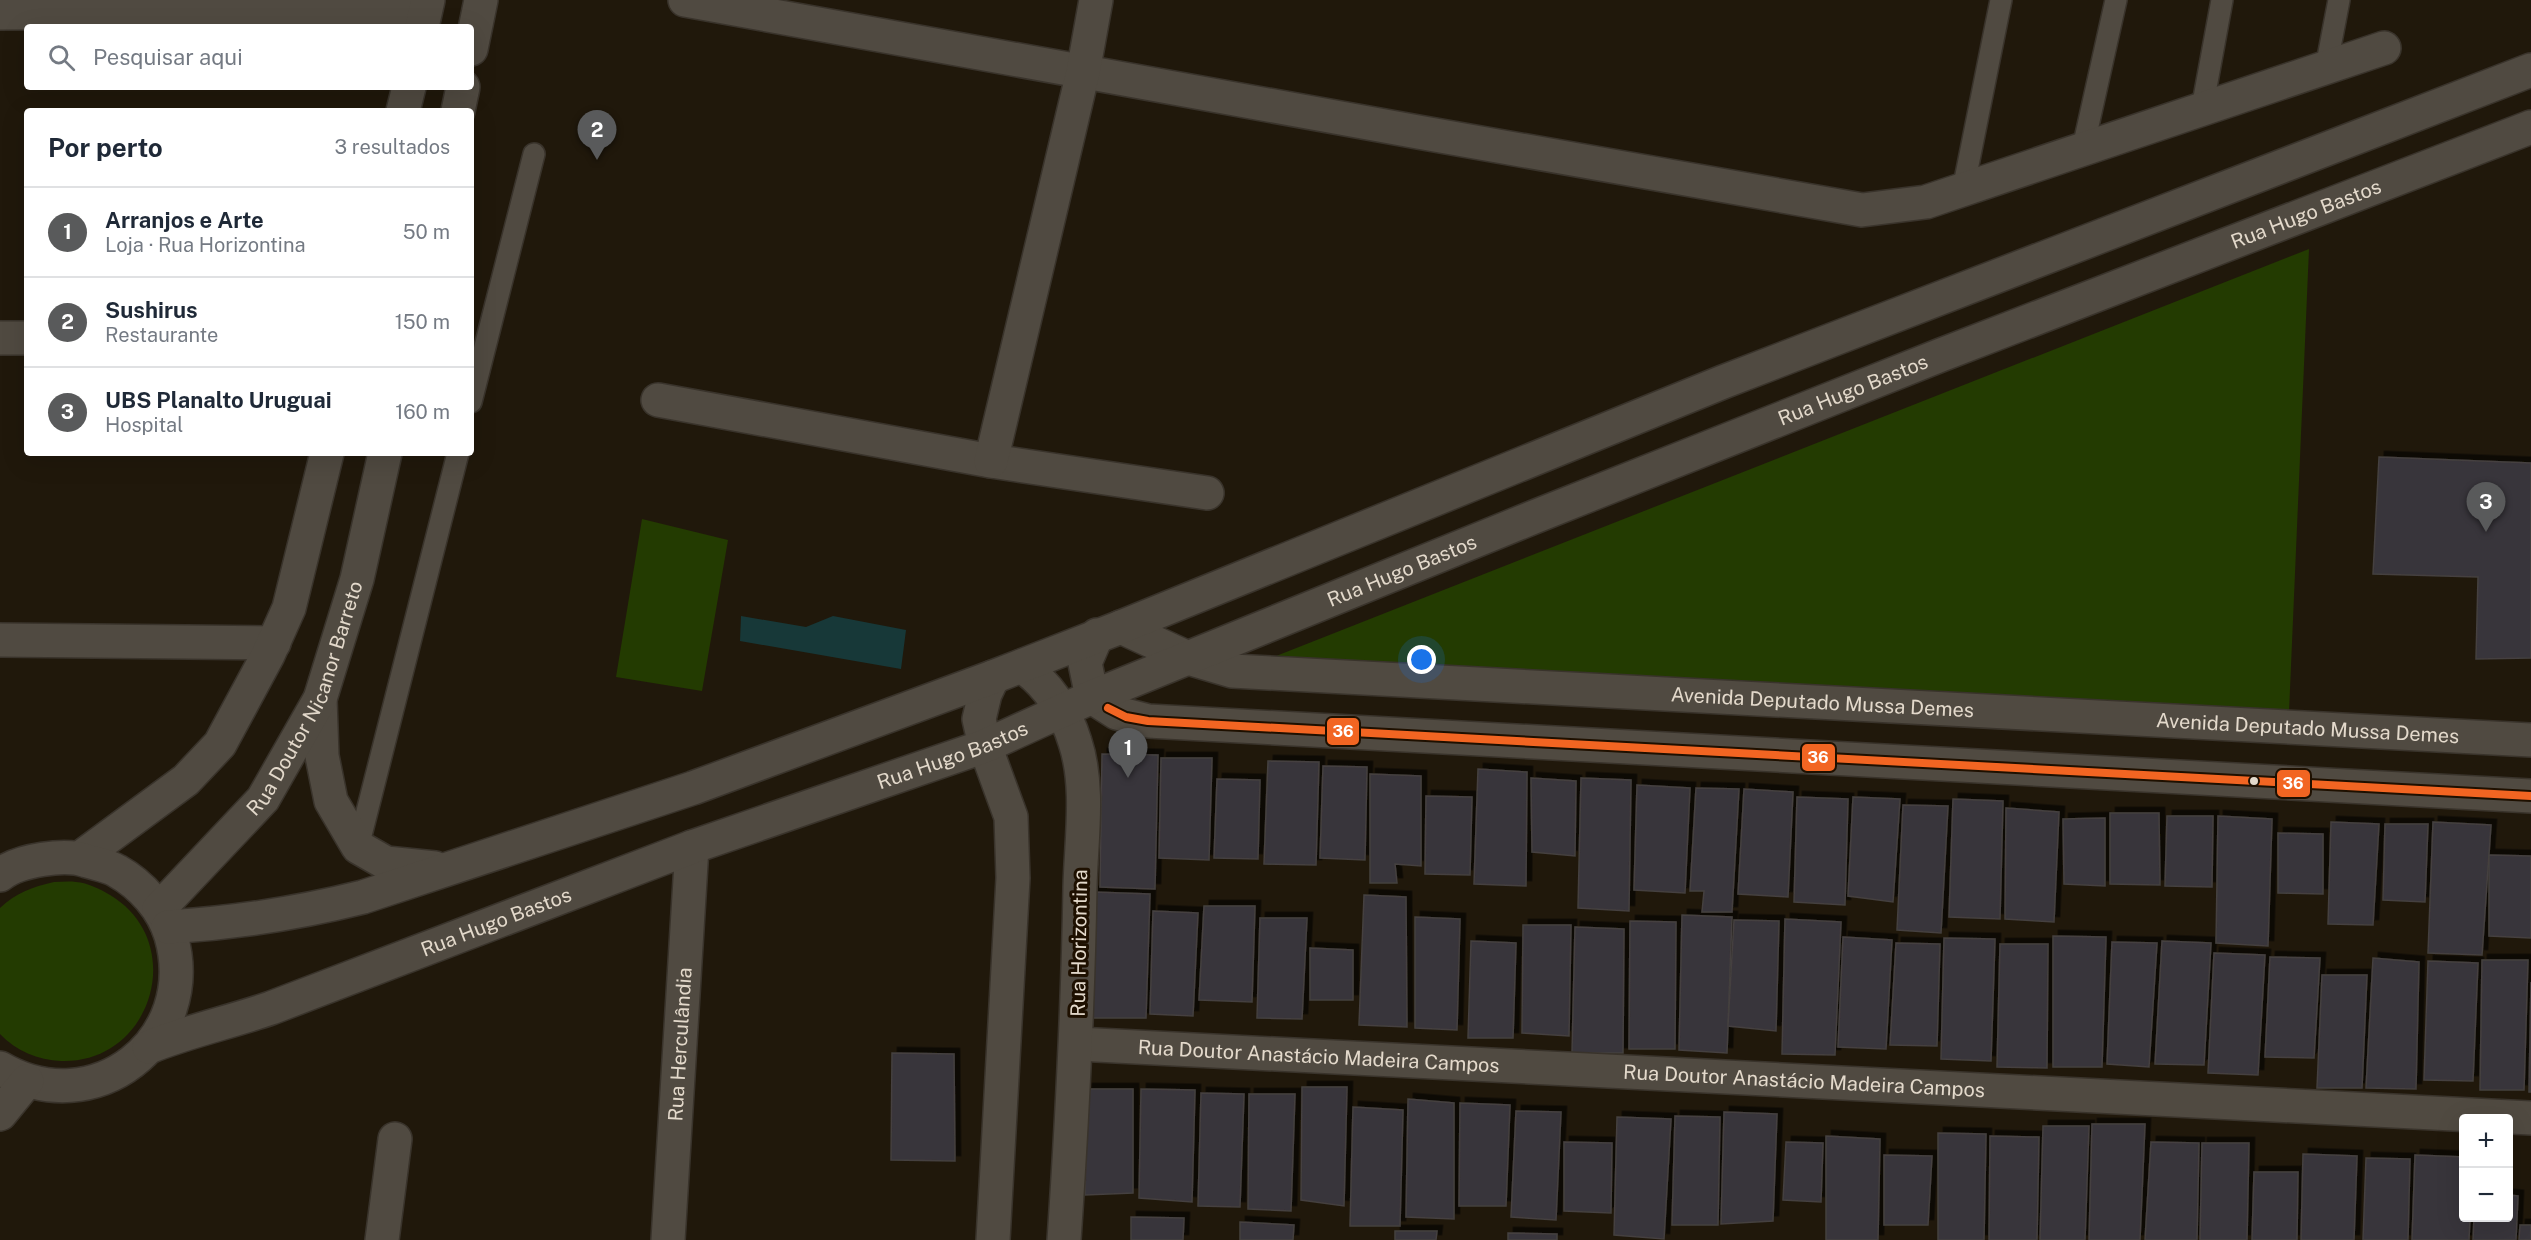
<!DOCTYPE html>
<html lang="pt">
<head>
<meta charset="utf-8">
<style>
  body { margin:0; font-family:"Public Sans",sans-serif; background:#f2f2f3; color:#1f2937 }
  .controls { position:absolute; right:18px; bottom:18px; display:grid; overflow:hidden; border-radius:6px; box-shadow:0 6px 24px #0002 }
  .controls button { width:54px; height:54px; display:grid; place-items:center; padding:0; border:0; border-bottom:2px solid #e0e1e3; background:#fff; color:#1f2937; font:30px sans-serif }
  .you { position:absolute; left:1422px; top:660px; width:21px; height:21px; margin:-15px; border:4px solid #fff; border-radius:50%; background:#1a73e8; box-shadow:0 0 0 9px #1a73e833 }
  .badge { display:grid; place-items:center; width:39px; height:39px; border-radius:50%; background:#595a5b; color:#fff; font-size:20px; font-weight:700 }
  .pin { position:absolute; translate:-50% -50px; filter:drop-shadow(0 2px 3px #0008) }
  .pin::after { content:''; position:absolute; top:32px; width:21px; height:18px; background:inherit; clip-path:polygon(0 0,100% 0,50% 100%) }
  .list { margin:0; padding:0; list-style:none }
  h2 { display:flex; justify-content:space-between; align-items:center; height:78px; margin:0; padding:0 24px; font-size:26px }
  h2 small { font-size:20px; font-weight:400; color:#747a83 }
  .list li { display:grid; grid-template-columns:39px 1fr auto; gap:18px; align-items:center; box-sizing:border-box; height:90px; padding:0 24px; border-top:2px solid #e0e1e3 }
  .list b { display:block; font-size:22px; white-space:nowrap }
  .list p { margin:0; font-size:20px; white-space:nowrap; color:#747a83 }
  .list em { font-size:20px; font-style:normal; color:#747a83 }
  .icon { flex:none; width:33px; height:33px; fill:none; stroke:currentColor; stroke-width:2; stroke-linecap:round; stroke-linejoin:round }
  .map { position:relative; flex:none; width:2531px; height:1240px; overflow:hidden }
  .search { position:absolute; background:#fff; box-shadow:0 6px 24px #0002; left:24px; top:24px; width:450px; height:66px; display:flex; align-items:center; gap:15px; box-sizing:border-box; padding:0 21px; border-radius:6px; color:#747a83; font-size:22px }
  .panel { position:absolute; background:#fff; box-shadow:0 6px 24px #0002; left:24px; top:108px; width:450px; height:348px; border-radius:6px }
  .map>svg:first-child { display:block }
</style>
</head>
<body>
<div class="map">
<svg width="2531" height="1240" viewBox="0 0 2531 1240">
  <defs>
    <filter id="shadow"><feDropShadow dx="5.5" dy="-5.5" stdDeviation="0" flood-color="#0009"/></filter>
  </defs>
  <rect width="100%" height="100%" fill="#20180b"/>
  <g fill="#233b01">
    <path d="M2309,249l-20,463 -1018,-54z"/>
    <path d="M642,519l86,21 -26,151 -86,-14z"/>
    <path d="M54,882c7,0 15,-1 22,0 12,1 24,7 34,13 79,47 42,169 -49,166 -23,-1 -45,-10 -61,-27v-126c16,-15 32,-21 54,-26z"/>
  </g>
  <path fill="#173838" d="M741,616l65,11 27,-11 73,14 -5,39 -161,-28z"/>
  <g fill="#39343a" stroke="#44403f" stroke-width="1.5" filter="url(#shadow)">
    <path d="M2379,457l152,6v195l-55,1 2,-82 -105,-3z"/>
    <path d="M1102,754l56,1 -3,134 -55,-2z"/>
    <path d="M1161,758h51l-3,102 -50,-2z"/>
    <path d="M1268,761l51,1 -3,103 -52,-1z"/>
    <path d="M1323,766l44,1 -2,93 -45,-2z"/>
    <path d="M1478,769l49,3 -1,114 -52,-2z"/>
    <path d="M1370,774l51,2v90l-26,-2 2,19h-27z"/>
    <path d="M1531,778l45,3 -1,75 -43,-4z"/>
    <path d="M1581,778l50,2 -2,131 -51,-3z"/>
    <path d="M1217,779l43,1 -2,79 -44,-1z"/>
    <path d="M1637,785l53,3 -5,105 -51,-3z"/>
    <path d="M1696,788l43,1 -7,123h-30l2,-21h-14z"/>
    <path d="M1744,789l49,3 -5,105 -50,-3z"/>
    <path d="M1426,796l46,1 -2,78 -45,-1z"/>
    <path d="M1797,797l51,2 -3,106 -51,-3z"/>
    <path d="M1853,797l47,2 -7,103 -45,-6z"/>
    <path d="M1953,799l50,2 -3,118 -51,-2z"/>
    <path d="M1903,805l45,1 -7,127 -44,-3z"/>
    <path d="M2006,808l53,4 -5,110 -49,-3z"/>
    <path d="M2110,813h49l1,72 -50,-1z"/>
    <path d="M2167,816h46l-1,71 -47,-1z"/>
    <path d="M2218,816l54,3 -4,127 -52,-3z"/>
    <path d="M2105,818v68l-41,-2 -1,-65z"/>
    <path d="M2331,822l48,2 -6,101 -45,-1z"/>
    <path d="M2433,822l58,3 -9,130 -54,-2z"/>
    <path d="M2385,824h43l-3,78 -42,-2z"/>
    <path d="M2278,833l45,1v60l-45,-1z"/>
    <path d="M2489,855l42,1v82l-42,-2z"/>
    <path d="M1093,892l57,2 -4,124h-55z"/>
    <path d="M1364,895l42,2 1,130 -48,-2z"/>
    <path d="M1204,906h51l-3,96 -53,-2z"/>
    <path d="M1153,911l45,2 -5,103 -43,-2z"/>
    <path d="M1682,915l50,2 -5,136 -48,-3z"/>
    <path d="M1415,917l45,2 -3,111 -42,-2z"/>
    <path d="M1260,918h47l-5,101 -45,-1z"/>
    <path d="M1785,919l56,3 -6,133 -53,-1z"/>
    <path d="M1734,920l45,1 -3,110 -48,-5z"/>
    <path d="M1630,921l46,1 -1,127h-46z"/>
    <path d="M1523,925h48l-2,111 -47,-3z"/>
    <path d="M1575,927l49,2 -1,124h-51z"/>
    <path d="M2053,936l53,1 -4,130h-49z"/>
    <path d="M1843,937l49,3 -6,109 -48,-2z"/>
    <path d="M1944,938l51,1 -4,122 -50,-2z"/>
    <path d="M1471,941l45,2 -3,95h-45z"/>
    <path d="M2162,941l49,2 -7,122 -49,-1z"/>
    <path d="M2112,942l45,1 -8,124 -42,-3z"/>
    <path d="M1896,943l44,1 -3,102 -47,-1z"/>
    <path d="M2000,944h48l-1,124 -50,-1z"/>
    <path d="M1310,948l43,2v50h-43z"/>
    <path d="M2214,953l51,2 -7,120 -50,-2z"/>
    <path d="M2270,957l50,1 -6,100 -49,-1z"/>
    <path d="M2373,958l46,4 -3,127 -50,-1z"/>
    <path d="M2482,960h46l-4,130h-44z"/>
    <path d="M2428,961l50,2 -5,118 -49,-1z"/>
    <path d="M2322,975h45l-5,113h-45z"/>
    <path d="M2531,982v110h-2z"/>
    <path d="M892,1053l62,1 1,107 -64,-1z"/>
    <path d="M1302,1087h45l-3,119 -43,-6z"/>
    <path d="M1087,1089h46v104l-48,2z"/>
    <path d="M1141,1089l54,1 -3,112 -53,-4z"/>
    <path d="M1201,1093l43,1 -4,113 -42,-1z"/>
    <path d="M1249,1094h46l-4,117 -43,-2z"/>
    <path d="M1408,1099l46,4v116l-48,-2z"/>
    <path d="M1460,1103l50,2 -4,101h-47z"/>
    <path d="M1353,1107l50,3 -3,116h-50z"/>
    <path d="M1516,1111l45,1 -5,108 -45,-3z"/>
    <path d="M1724,1112l53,2 -4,107 -52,3z"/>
    <path d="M1675,1116l45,1 -2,108h-46z"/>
    <path d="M1617,1117l54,2 -7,120 -50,-4z"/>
    <path d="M2092,1124h53l-5,116h-51z"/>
    <path d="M2043,1126h46l-4,114h-45z"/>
    <path d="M1938,1133l48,1 -2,106h-46z"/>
    <path d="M1826,1136l54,3 -2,101h-52z"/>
    <path d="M1990,1136l49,1 -2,103h-48z"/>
    <path d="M1564,1142l48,1 -1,70 -47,-2z"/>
    <path d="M1786,1142l37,1 -2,59 -38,-2z"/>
    <path d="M2151,1142l48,1 -2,97h-52z"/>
    <path d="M2202,1143h47l-2,97h-47z"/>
    <path d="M2303,1154l54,2 -3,84h-53z"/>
    <path d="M1884,1155l48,1 -4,69h-44z"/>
    <path d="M2415,1155l49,2v61h6l-1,22h-57z"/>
    <path d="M2366,1158l44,1 -2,81h-45z"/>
    <path d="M2254,1172h44l-1,68h-45z"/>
    <path d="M2508,1195l10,1 -2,44h-43l1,-22h34z"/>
    <path d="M1131,1217l53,1 -1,22h-52z"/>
    <path d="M1240,1222l54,3 -1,15h-53z"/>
    <path d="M2520,1225h11v15h-12z"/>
    <path d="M1395,1231h42l-1,9h-41z"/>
    <path d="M1508,1233l49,1v6h-49z"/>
  </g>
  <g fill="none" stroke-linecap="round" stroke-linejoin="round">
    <g stroke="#39332b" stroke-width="24">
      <g id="lane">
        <path d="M2326,68l13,-68"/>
        <path d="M2202,109l20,-109"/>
        <path d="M2083,148l33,-148"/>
        <path d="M1963,190l38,-190"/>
        <path d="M471,402l63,-248"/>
        <path d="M358,847l100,-394"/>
      </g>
    </g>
    <g stroke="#39332b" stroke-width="36">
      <g id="street">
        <path d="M685,0l733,132 444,78 64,-8 458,-154"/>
        <path d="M0,13l425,-2"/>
        <path d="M0,338h27"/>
        <path d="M658,400l333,61 216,32"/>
        <path d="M991,461l92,-389 13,-72"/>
        <path id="s1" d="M1121,627l67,31 44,13 1299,69"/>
        <path d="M1097,635l-12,28 7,34 25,16 31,8 1383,75"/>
        <path d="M0,640l274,3"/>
        <path id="s2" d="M1077,1044l1454,74"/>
        <path d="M382,1240l13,-101"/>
        <path id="s3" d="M668,1240l24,-393"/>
      </g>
    </g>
    <g stroke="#39332b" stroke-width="36">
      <g id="secondary">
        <path d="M422,27l6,-27"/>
        <path d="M471,49l10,-49"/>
        <path d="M403,111l6,-24"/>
        <path d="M458,111l5,-24"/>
        <path d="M1022,666c26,18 44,46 53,76 15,45 6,99 5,145 -2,118 -8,235 -16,353"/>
        <path d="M993,677l-8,17 -6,25 6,27 26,71 2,61 -20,362"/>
        <path d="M320,699l2,57 9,45 27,46 28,16 49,5"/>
        <path d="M80,858l106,-78 34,-36 48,-89 21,-47 38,-155"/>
        <path d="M0,875c18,-15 66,-22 87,-14 10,3 22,5 30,10 25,14 46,38 54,65 30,105 -77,187 -171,132"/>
        <path id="s4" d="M159,909l104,-110 57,-100 37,-120 28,-126"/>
        <path d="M168,927c66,-4 131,-14 195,-30l330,-109 300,-111 128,-50 602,-245 808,-312"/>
        <path id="s5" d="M149,1047c39,-16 82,-25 122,-39l421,-161 293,-101 107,-49 442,-180 407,-162 590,-228"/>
        <path d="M0,1114l27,-33"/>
      </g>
    </g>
    <use href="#lane" stroke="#504a41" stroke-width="21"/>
    <use href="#street" stroke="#504a41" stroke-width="33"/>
    <use href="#secondary" stroke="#504a41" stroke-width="33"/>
    <g stroke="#1e1000" stroke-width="12">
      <path id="bus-1" d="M1108,708l18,9 22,4 1383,75"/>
    </g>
    <use href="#bus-1" stroke="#f26522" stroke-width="8"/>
  </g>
  <circle fill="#e3d9cb" stroke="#1e1000" stroke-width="2" cx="2254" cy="781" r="5"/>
  <g text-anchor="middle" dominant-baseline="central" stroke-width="6" stroke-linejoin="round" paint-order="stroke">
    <g font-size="20" fill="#e3d9cb" stroke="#1e1000">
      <text stroke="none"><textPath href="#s5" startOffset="2313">Rua Hugo Bastos</textPath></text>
      <text stroke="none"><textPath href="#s5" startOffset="1827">Rua Hugo Bastos</textPath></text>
      <text stroke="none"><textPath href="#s5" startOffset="1341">Rua Hugo Bastos</textPath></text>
      <text stroke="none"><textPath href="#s4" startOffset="261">Rua Doutor Nicanor Barreto</textPath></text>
      <text stroke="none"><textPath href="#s1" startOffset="711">Avenida Deputado Mussa Demes</textPath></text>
      <text stroke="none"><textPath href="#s1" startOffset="1197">Avenida Deputado Mussa Demes</textPath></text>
      <text stroke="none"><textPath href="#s5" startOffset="855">Rua Hugo Bastos</textPath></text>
      <text stroke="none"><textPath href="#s5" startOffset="369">Rua Hugo Bastos</textPath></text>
      <text transform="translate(1079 943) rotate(-89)">Rua Horizontina</text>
      <text stroke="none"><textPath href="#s3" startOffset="196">Rua Herculândia</textPath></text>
      <text stroke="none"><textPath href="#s2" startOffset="242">Rua Doutor Anastácio Madeira Campos</textPath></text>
      <text stroke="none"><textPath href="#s2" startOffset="728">Rua Doutor Anastácio Madeira Campos</textPath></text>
    </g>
  </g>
  <g stroke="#1e1000" stroke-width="2">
    <rect x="1326" y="717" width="34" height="29" rx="6" fill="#f26522"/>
    <rect x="1801" y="743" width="35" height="29" rx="6" fill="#f26522"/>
    <rect x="2276" y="769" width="35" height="29" rx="6" fill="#f26522"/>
  </g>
  <g font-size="16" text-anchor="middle" font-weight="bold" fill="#fff">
    <text x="1343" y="737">36</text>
    <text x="1818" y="763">36</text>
    <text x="2293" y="789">36</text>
  </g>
</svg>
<div class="controls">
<button>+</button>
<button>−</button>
</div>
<div class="you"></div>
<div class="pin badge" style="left:1128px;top:778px">1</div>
<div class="pin badge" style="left:597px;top:160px">2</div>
<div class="pin badge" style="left:2486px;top:532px">3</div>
<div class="search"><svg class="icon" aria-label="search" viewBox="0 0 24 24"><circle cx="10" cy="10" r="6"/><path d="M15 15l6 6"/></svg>Pesquisar aqui</div>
<section class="panel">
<h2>Por perto<small>3 resultados</small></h2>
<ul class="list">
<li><span class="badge">1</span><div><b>Arranjos e Arte</b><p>Loja · Rua Horizontina</p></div><em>50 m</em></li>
<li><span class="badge">2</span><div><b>Sushirus</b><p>Restaurante</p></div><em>150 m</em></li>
<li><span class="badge">3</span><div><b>UBS Planalto Uruguai</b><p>Hospital</p></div><em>160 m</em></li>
</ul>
</section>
</div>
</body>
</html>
